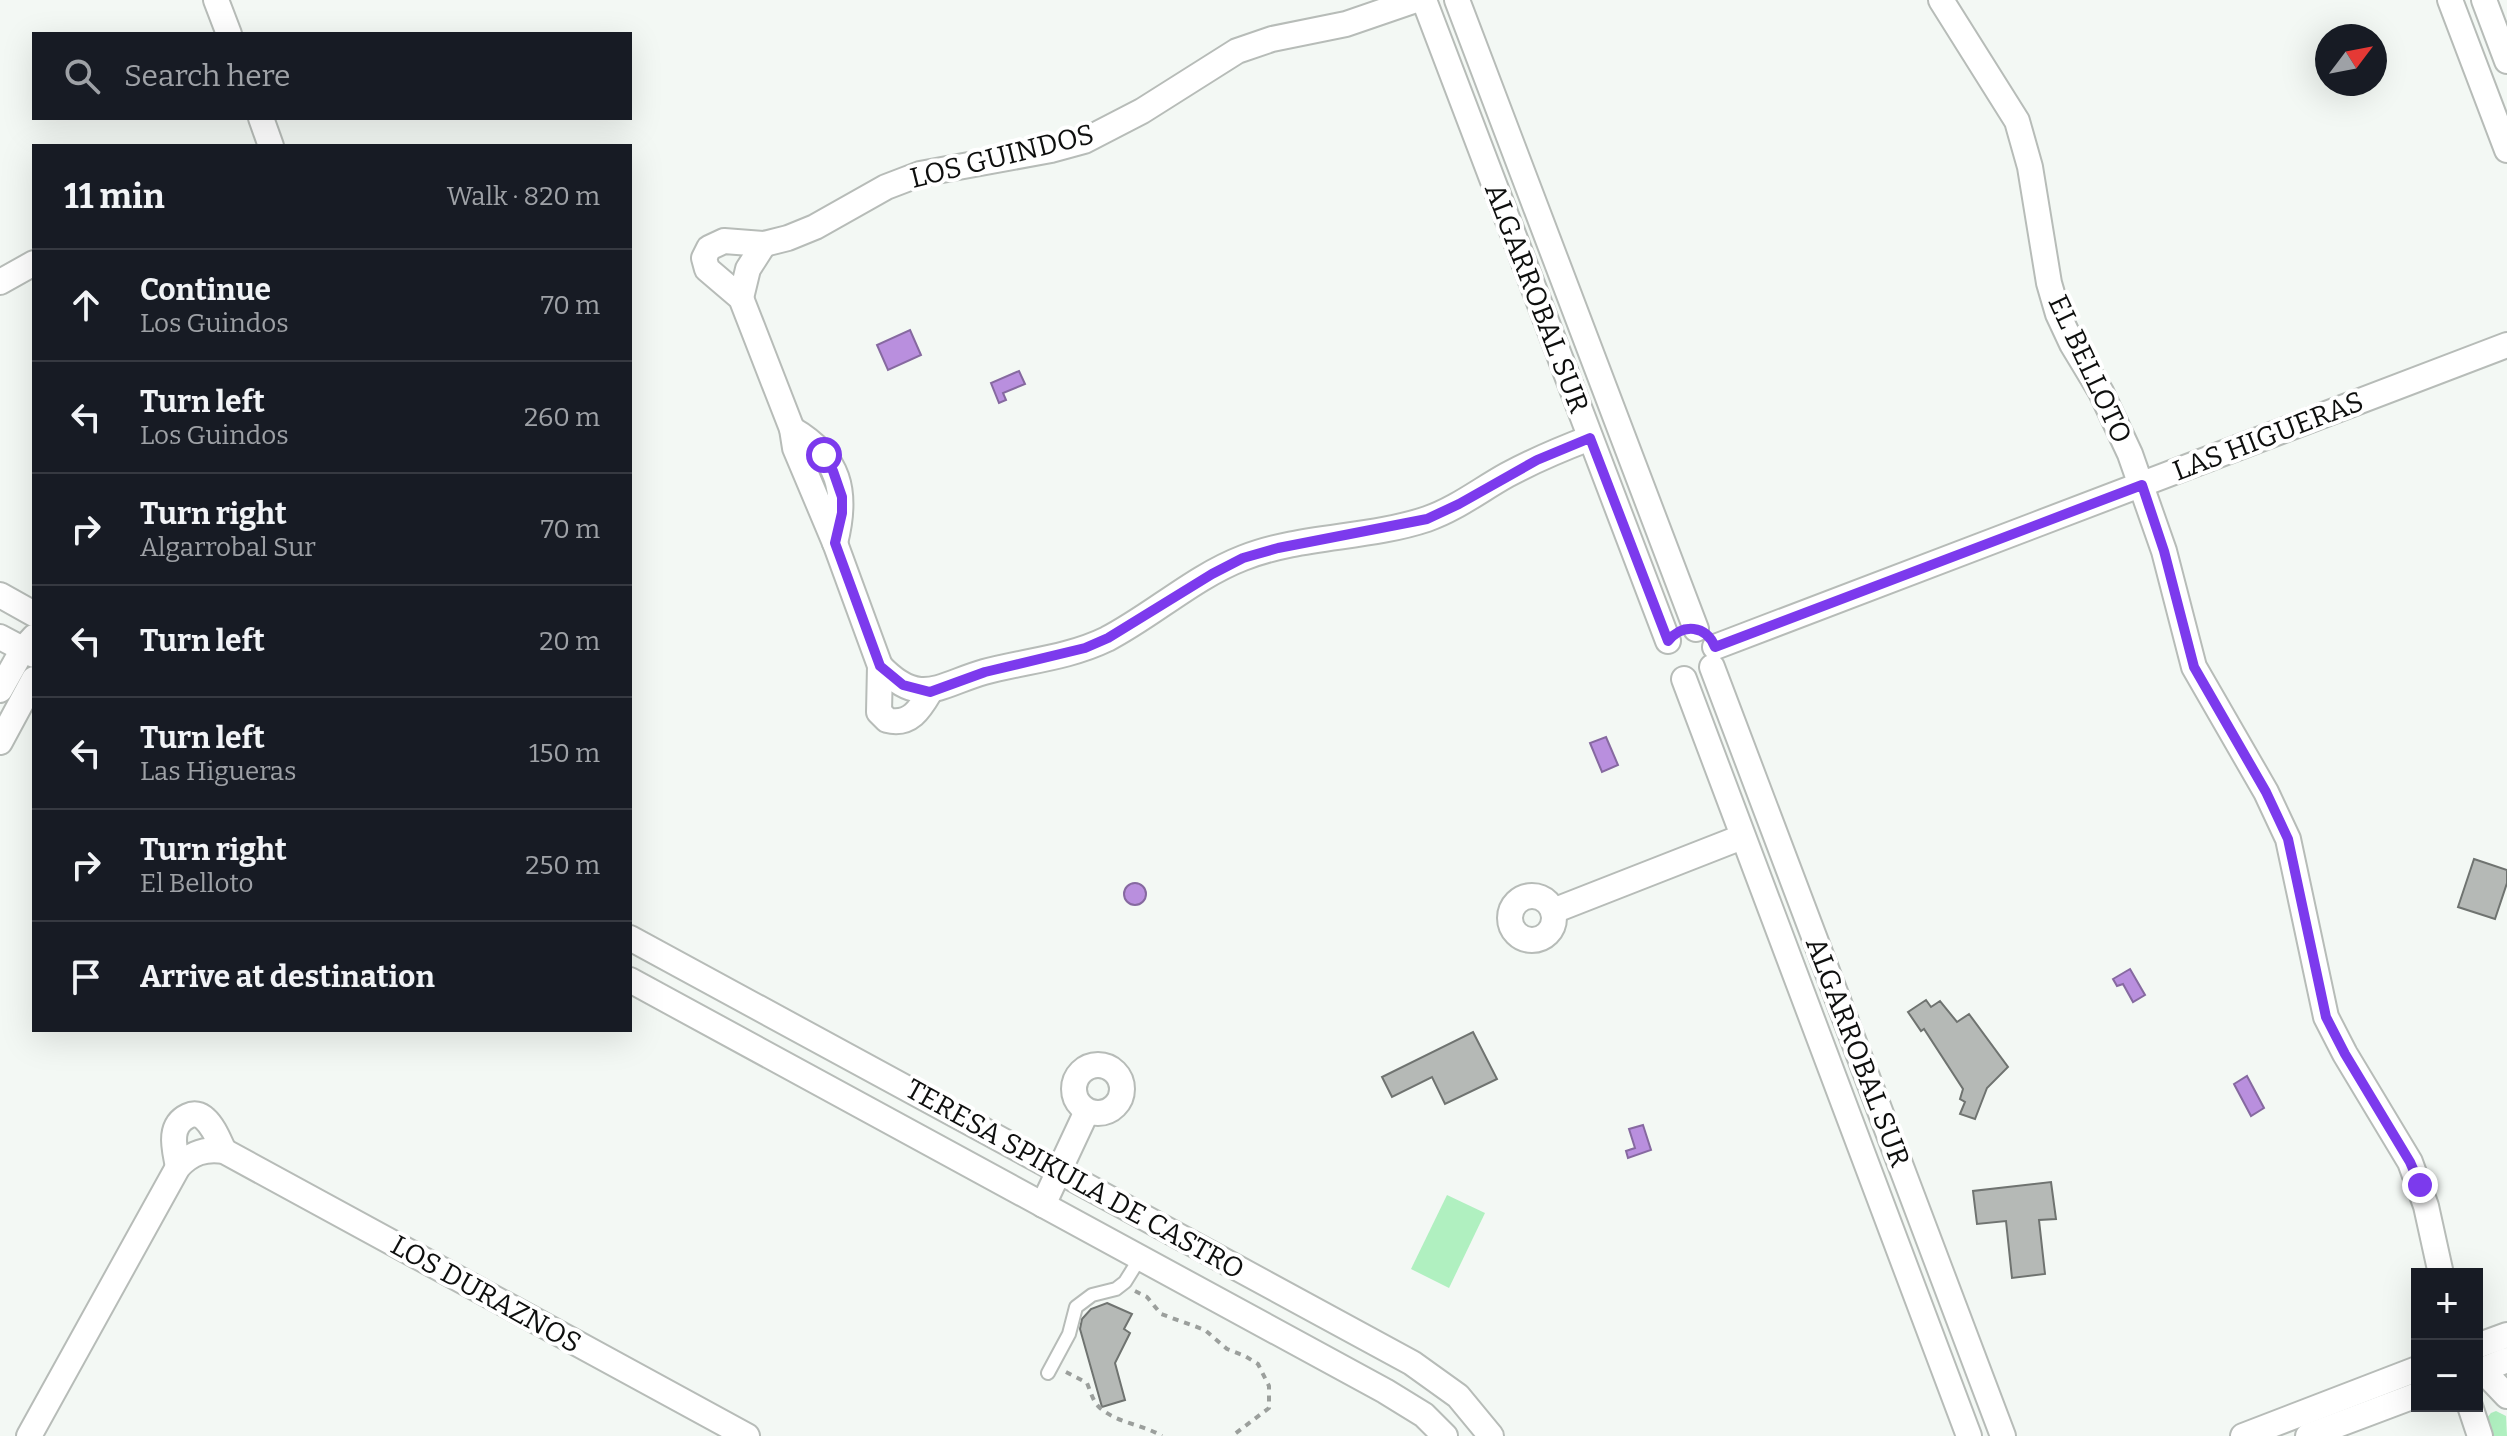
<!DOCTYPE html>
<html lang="en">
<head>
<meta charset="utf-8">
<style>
  body { margin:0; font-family:Bitter,serif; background:#20242c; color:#f1f3f6 }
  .controls { position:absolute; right:24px; bottom:24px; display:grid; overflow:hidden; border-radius:0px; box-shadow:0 8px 32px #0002 }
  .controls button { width:72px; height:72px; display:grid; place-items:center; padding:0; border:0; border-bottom:2px solid #363941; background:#171b24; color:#f1f3f6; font:40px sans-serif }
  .compass { position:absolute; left:2315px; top:24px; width:72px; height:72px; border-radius:50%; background:#171b24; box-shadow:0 8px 32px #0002; rotate:58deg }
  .stop { position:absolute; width:24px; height:24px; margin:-18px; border:6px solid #7c3aed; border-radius:50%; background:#fff }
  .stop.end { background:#7c3aed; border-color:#fff; box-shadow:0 2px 8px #0008 }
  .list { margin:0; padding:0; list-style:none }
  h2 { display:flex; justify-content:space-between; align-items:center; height:104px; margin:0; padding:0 32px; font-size:34px }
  h2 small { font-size:26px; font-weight:400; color:#9ea1a6 }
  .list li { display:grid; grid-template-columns:52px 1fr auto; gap:24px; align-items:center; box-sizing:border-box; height:112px; padding:0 32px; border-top:2px solid #363941 }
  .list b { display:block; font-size:30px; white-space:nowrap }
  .list p { margin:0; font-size:26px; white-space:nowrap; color:#9ea1a6 }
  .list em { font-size:26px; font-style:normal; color:#9ea1a6 }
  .icon { flex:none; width:44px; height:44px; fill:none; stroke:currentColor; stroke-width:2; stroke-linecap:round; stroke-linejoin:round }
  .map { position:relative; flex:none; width:2507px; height:1436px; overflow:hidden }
  .search { position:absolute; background:#171b24; box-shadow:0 8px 32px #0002; left:32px; top:32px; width:600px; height:88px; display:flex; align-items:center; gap:20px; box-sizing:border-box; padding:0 28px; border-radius:0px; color:#9ea1a6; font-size:30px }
  .panel { position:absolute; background:#171b24; box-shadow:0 8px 32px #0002; left:32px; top:144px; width:600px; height:888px; border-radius:0px }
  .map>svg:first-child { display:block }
</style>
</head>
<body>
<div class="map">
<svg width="2507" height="1436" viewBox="0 0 2507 1436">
  <rect width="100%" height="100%" fill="#f3f8f4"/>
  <g fill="#b0f0c0">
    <path d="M1447,1195l38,18 -36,75 -38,-19z"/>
    <path d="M2496,1411l10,5 1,20h-19l-3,-16 6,-7z"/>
  </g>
  <g fill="#b98fde" stroke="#8669a0" stroke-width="2">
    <path d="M910,330l11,25 -33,15 -11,-25z"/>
    <path d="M1019,371l6,13 -22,9 3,7 -7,3 -8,-20z"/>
    <path d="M1606,737l12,28 -16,7 -12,-29z"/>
    <circle cx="1135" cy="894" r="11"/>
    <path d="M2130,969l15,26 -12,7 -10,-18 -6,2 -4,-7z"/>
    <path d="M2247,1076l17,32 -13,8 -17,-32z"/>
    <path d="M1643,1125l8,25 -23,8 -2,-7 9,-3 -6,-19z"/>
  </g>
  <g fill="#b5b9b6" stroke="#6f7370" stroke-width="2">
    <path d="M2474,859l33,11v13l-12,36 -37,-12z"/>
    <path d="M1926,1000l5,7 9,-6 17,21 12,-8 39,53 -21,21 -12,31 -15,-5 5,-12 -5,-3 3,-10 -39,-60 -3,2 -13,-19z"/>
    <path d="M1473,1032l24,47 -52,25 -13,-27 -40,20 -10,-20z"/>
    <path d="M2051,1182l5,37 -17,1 6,54 -33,4 -6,-57 -29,3 -4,-33z"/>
    <path d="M1107,1303l25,11 -8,15 6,4 -15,30 10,37 -23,7 -22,-78 2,-10 9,-10z"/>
  </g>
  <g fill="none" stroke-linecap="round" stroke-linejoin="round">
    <g stroke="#b7bcb8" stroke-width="16">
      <path id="service" d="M1048,1373l21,-39 7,-27 16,-12 24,-6 9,-7 15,-24"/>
    </g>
    <g stroke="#b7bcb8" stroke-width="28">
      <g id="minor">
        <path d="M216,0l13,34"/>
        <path d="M1424,0l244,641"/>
        <path d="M1457,0l239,629"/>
        <path d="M1941,0l76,121 13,46 19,116 9,31 14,30 29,48 29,62 34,97 30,116 72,125 22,47 38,178 19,37 65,108 16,44 15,68"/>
        <path d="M2450,0l57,150"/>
        <path d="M2484,0l23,61"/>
        <path d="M261,118l10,28"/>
        <path d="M0,282l34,-19"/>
        <path d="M741,298l7,-29 16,-25"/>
        <path d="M792,429c48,28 56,63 43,114"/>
        <path d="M0,595l34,19"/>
        <path d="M0,637l34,18"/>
        <path d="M1715,647l792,-302"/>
        <path d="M880,666c40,42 59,19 104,6 41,-11 84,-14 123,-33 46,-24 87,-62 136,-81 58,-23 124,-19 184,-39 29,-10 53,-29 80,-44 26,-14 54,-26 83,-37"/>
        <path d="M1712,667l291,769"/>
        <path d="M1684,679l285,757"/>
        <path d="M0,690l23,-41 11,-12"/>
        <path d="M930,692c-10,17 -20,34 -43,28l-8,-8 1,-46 -45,-123 -40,-95 -3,-19 -51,-131 -34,-29 -3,-11 5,-10 15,-7 40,3 24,-6 27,-11 71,-40 34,-13 131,-24 33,-9 58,-30 95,-60 35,-12 74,-15 70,-24"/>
        <path d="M0,742l34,-63"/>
        <circle cx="1532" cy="918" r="22"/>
        <path d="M1553,911l189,-74"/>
        <path d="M630,938l782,425 46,33 33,40"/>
        <path d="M630,980l755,411 39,24 21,21"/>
        <circle cx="1098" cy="1089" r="24"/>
        <path d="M178,1167c-3,-17 -11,-41 10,-51 6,-3 12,-2 17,3 9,8 14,22 19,32"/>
        <path d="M1043,1205l44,-94"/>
        <path d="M2477,1346l30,-11"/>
        <path d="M2477,1372l11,4 19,20"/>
        <path d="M2477,1372l30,-12"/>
        <path d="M2470,1406l10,30"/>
        <path d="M29,1436l149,-269c13,-14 27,-19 46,-16l523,285"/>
        <path d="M2243,1436l174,-67"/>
        <path d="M2308,1436l109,-41"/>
      </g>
    </g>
    <g stroke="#9b9f9c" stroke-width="4" stroke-dasharray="6 6" stroke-linecap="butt">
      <path d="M1135,1291l12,6 14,17 44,16 22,19 18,7 13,8 11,22v22l-37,28"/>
      <path d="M1066,1372l21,11c3,7 6,18 11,23 17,17 44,18 64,30"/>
    </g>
    <use href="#service" stroke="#fff" stroke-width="12"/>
    <use href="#minor" stroke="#fff" stroke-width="24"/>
  </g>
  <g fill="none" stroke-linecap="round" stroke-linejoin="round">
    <path stroke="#7c3aed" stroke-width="10" d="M824,455l9,16 9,26v16l-7,30 45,123 23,19 27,7 55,-20 100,-24 23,-10 104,-64 31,-16 35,-10 149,-29 32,-15 78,-44 53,-22 78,203c15,-18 38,-16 47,6l427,-162 22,66 30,116 72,125 22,47 38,178 19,37 65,108 10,23"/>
  </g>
  <g text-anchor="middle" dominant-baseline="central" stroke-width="8" stroke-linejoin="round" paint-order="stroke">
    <g font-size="28" fill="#0e0f0e" stroke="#fff">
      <text transform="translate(1002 156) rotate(-14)">LOS GUINDOS</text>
      <text transform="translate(1537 298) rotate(69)">ALGARROBAL SUR</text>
      <text transform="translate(2090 369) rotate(65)">EL BELLOTO</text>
      <text transform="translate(2268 436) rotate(-21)">LAS HIGUERAS</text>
      <text transform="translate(1858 1052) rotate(69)">ALGARROBAL SUR</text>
      <text transform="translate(1075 1179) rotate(29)">TERESA SPIKULA DE CASTRO</text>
      <text transform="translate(486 1294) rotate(29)">LOS DURAZNOS</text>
    </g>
  </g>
</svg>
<div class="controls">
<button>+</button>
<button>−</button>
</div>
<svg class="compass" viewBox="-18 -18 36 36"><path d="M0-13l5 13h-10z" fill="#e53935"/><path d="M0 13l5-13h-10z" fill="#9ea1a6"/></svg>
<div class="stop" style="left:824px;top:455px"></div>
<div class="stop end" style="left:2420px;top:1185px"></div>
<div class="search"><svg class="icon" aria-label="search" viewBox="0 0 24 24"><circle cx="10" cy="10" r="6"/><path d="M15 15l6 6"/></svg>Search here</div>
<section class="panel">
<h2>11 min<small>Walk · 820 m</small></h2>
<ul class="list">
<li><svg class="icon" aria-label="ahead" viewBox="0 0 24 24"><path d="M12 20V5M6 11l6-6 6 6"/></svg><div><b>Continue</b><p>Los Guindos</p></div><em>70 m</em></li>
<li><svg class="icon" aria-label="left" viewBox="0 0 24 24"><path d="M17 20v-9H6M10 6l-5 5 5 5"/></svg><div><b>Turn left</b><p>Los Guindos</p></div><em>260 m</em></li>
<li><svg class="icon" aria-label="right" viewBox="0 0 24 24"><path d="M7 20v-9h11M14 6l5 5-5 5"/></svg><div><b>Turn right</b><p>Algarrobal Sur</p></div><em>70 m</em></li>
<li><svg class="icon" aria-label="left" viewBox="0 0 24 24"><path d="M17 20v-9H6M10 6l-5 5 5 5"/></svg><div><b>Turn left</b></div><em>20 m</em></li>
<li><svg class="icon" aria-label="left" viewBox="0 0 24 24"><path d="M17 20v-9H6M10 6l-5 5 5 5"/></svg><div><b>Turn left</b><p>Las Higueras</p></div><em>150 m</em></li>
<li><svg class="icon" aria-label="right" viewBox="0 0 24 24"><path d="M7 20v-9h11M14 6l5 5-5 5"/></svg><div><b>Turn right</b><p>El Belloto</p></div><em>250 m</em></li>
<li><svg class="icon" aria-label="arrive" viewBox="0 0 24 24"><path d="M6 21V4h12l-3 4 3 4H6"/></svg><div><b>Arrive at destination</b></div></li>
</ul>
</section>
</div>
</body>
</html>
